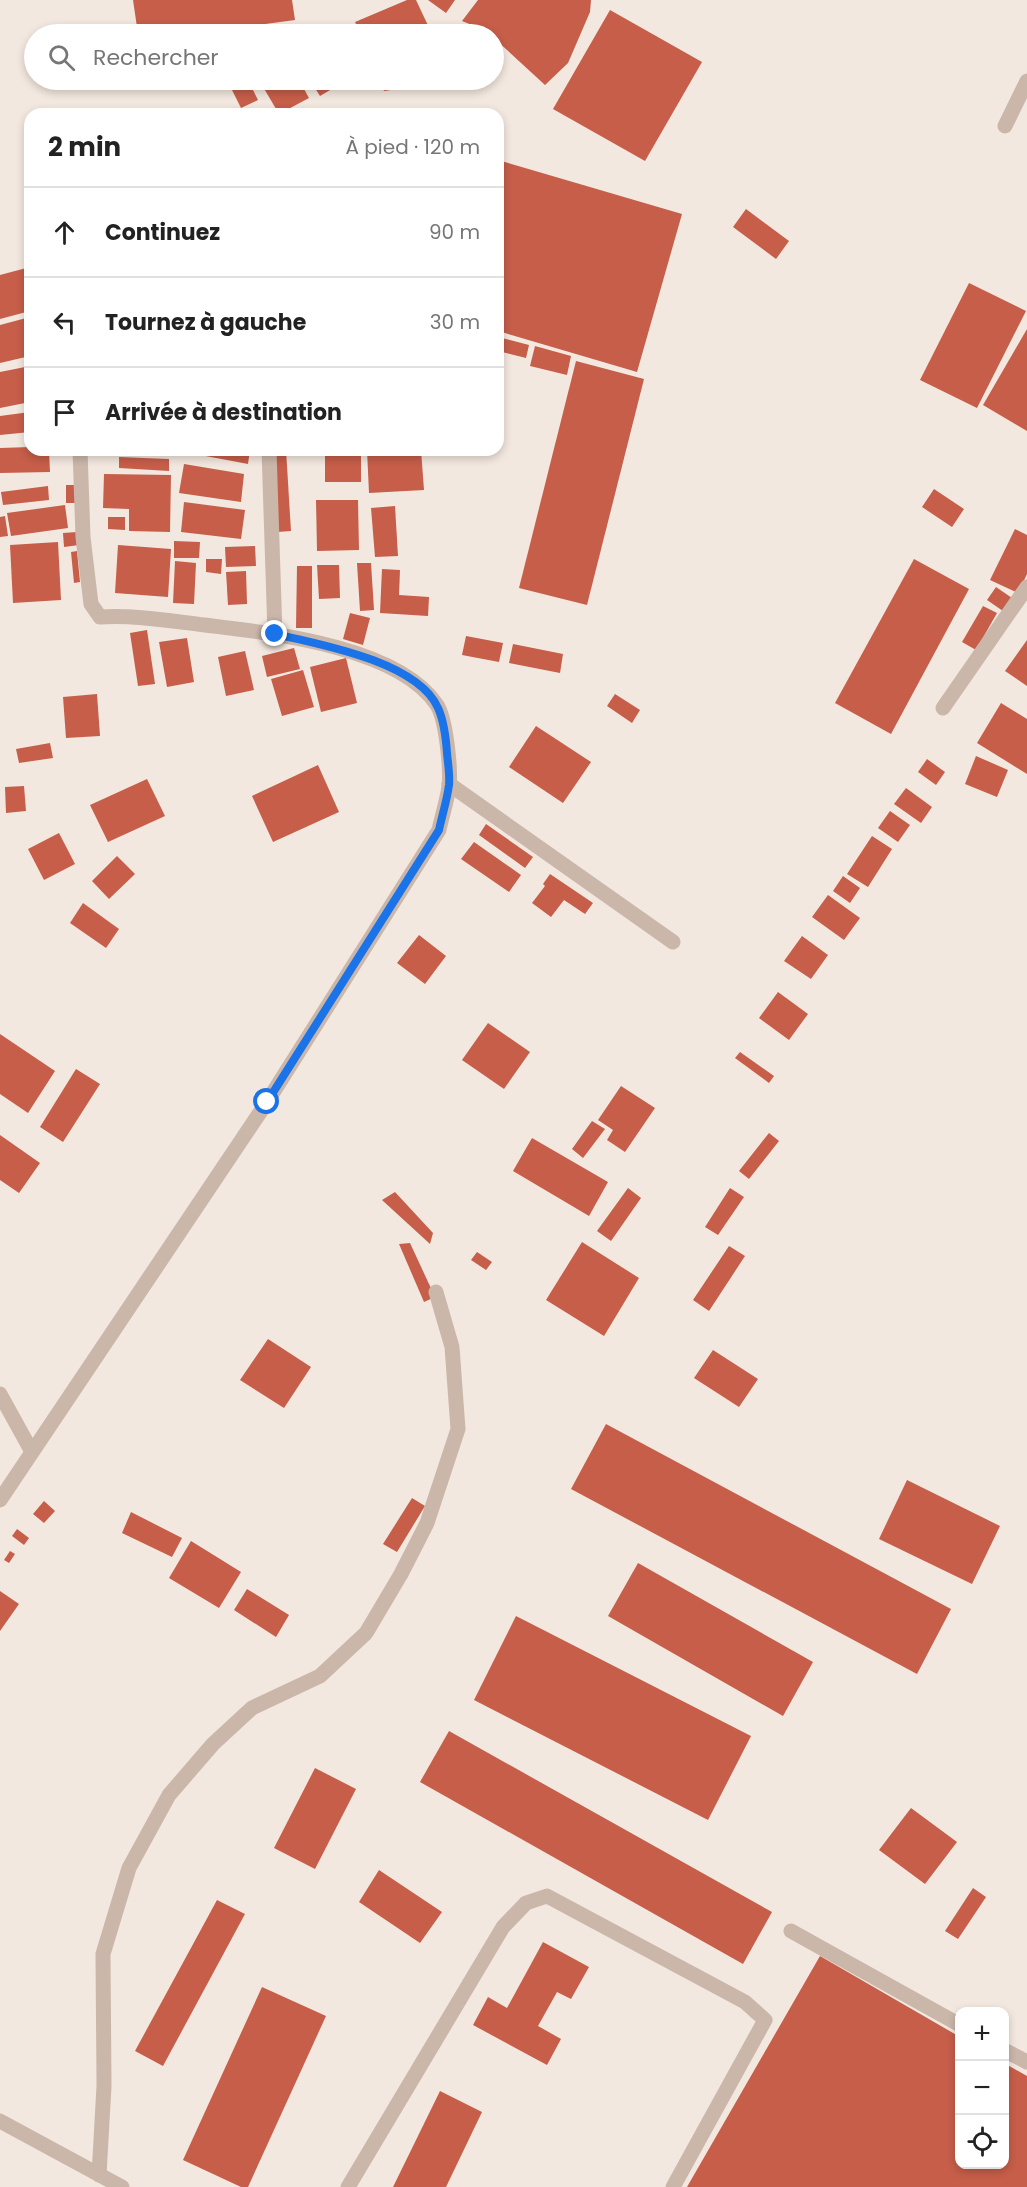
<!DOCTYPE html>
<html lang="fr">
<head>
<meta charset="utf-8">
<style>
  body { margin:0; font-family:Poppins,sans-serif; background:#f2f2f2; color:#222 }
  .controls { position:absolute; right:18px; bottom:18px; display:grid; overflow:hidden; border-radius:12px; box-shadow:0 3px 9px #0003 }
  .controls button { width:54px; height:54px; display:grid; place-items:center; padding:0; border:0; border-bottom:2px solid #e0e0e0; background:#fff; color:#222; font:30px sans-serif }
  .stop { position:absolute; width:18px; height:18px; margin:-14px; border:4px solid #1a73e8; border-radius:50%; background:#fff }
  .stop.end { background:#1a73e8; border-color:#fff; box-shadow:0 2px 6px #0008 }
  .list { margin:0; padding:0; list-style:none }
  h2 { display:flex; justify-content:space-between; align-items:center; height:78px; margin:0; padding:0 24px; font-size:26px }
  h2 small { font-size:20px; font-weight:400; color:#767676 }
  .list li { display:grid; grid-template-columns:39px 1fr auto; gap:18px; align-items:center; box-sizing:border-box; height:90px; padding:0 24px; border-top:2px solid #e0e0e0 }
  .list b { display:block; font-size:22px; white-space:nowrap }
  .list em { font-size:20px; font-style:normal; color:#767676 }
  .icon { flex:none; width:33px; height:33px; fill:none; stroke:currentColor; stroke-width:2; stroke-linecap:round; stroke-linejoin:round }
  .map { position:relative; flex:none; width:1027px; height:2187px; overflow:hidden }
  .search { position:absolute; background:#fff; box-shadow:0 3px 9px #0003; left:24px; top:24px; width:480px; height:66px; display:flex; align-items:center; gap:15px; box-sizing:border-box; padding:0 21px; border-radius:33px; color:#767676; font-size:22px }
  .panel { position:absolute; background:#fff; box-shadow:0 3px 9px #0003; left:24px; top:108px; width:480px; height:348px; border-radius:18px }
  .map>svg:first-child { display:block }
</style>
</head>
<body>
<div class="map">
<svg width="1027" height="2187" viewBox="0 0 1027 2187">
  <rect width="100%" height="100%" fill="#f3e8df"/>
  <g fill="#c65e49">
    <path d="M133,0h159l3,20 -105,14h-52z"/>
    <path d="M407,0h9l16,34h-71l-6,-12z"/>
    <path d="M428,0h27l-9,13z"/>
    <path d="M478,0h113l-1,12 -22,51 -23,22 -51,-47v-4l-32,-13z"/>
    <path d="M610,10l92,52 -57,99 -92,-52z"/>
    <path d="M343,28l4,6h-15z"/>
    <path d="M178,80h25l1,6 -24,4z"/>
    <path d="M248,80l10,20 -17,8 -10,-20z"/>
    <path d="M259,80h40l10,18 -30,16z"/>
    <path d="M310,80h37l-27,16z"/>
    <path d="M380,80h65v2l-61,9z"/>
    <path d="M498,160l184,54 -45,158 -139,-41z"/>
    <path d="M746,209l43,32 -13,18 -43,-32z"/>
    <path d="M30,267v44l-30,8v-44z"/>
    <path d="M969,283l57,28 -49,97 -57,-28z"/>
    <path d="M30,317v39l-30,7v-38z"/>
    <path d="M1027,329v102l-44,-26z"/>
    <path d="M498,337l31,8 -3,13 -28,-7z"/>
    <path d="M535,346l36,10 -4,19 -37,-9z"/>
    <path d="M576,361l68,18 -57,226 -68,-17z"/>
    <path d="M30,366v36l-30,6v-36z"/>
    <path d="M30,412v20l-30,3v-19z"/>
    <path d="M30,447v3h19l1,22 -50,1v-25z"/>
    <path d="M196,450h54l-2,14 -53,-10z"/>
    <path d="M271,450h15l5,81 -14,1z"/>
    <rect x="325" y="450" width="36" height="32"/>
    <path d="M367,450h54l3,40 -55,3z"/>
    <path d="M119,457l50,2v12l-50,-3z"/>
    <path d="M184,464l60,10 -3,28 -62,-9z"/>
    <path d="M104,474l67,1 -1,57 -41,-1v-22l-26,-1z"/>
    <path d="M66,485h10l1,18h-11z"/>
    <path d="M48,486l1,14 -46,5 -2,-13z"/>
    <path d="M934,489l30,20 -12,18 -30,-20z"/>
    <path d="M316,500h42l1,50 -42,1z"/>
    <path d="M184,502l61,8 -4,29 -60,-7z"/>
    <path d="M65,505l3,23 -57,8 -4,-23z"/>
    <path d="M395,506l3,50 -23,1 -4,-49z"/>
    <path d="M5,516l3,20 -8,1v-20z"/>
    <path d="M108,517h17v13l-17,-1z"/>
    <path d="M1015,529l12,6v39l-9,19 -28,-13z"/>
    <path d="M77,532l2,13 -15,2 -1,-14z"/>
    <path d="M174,541l26,1 -1,16h-25z"/>
    <path d="M58,542l3,58 -48,3 -3,-58z"/>
    <path d="M118,545l53,4 -3,48 -53,-4z"/>
    <path d="M255,546l1,20 -30,1 -1,-20z"/>
    <path d="M77,551l3,31 -6,1 -3,-31z"/>
    <path d="M206,559h16l-1,15 -15,-2z"/>
    <path d="M914,559l55,30 -78,145 -56,-31z"/>
    <path d="M175,561l21,2 -2,41 -21,-1z"/>
    <path d="M357,563h14l3,47 -14,1z"/>
    <path d="M317,565h22l1,33 -21,1z"/>
    <path d="M297,566h15v62h-16z"/>
    <path d="M382,569l18,1 -1,25 30,2 -1,19 -48,-3z"/>
    <path d="M246,571l1,33 -19,1 -2,-33z"/>
    <path d="M996,587l16,11 -9,13 -16,-11z"/>
    <path d="M983,606l14,7 -21,37 -14,-8z"/>
    <path d="M350,613l20,5 -7,27 -20,-6z"/>
    <path d="M147,630l8,54 -17,2 -8,-53z"/>
    <path d="M466,636l37,7 -4,19 -37,-7z"/>
    <path d="M187,638l7,44 -27,5 -8,-45z"/>
    <path d="M1027,640v46l-22,-15z"/>
    <path d="M513,644l50,10 -3,19 -51,-10z"/>
    <path d="M294,648l6,21 -33,8 -5,-21z"/>
    <path d="M245,651l9,39 -28,6 -8,-39z"/>
    <path d="M346,658l11,45 -36,9 -11,-45z"/>
    <path d="M303,670l11,37 -32,9 -11,-37z"/>
    <path d="M97,694l3,42 -34,2 -3,-41z"/>
    <path d="M615,694l25,16 -8,13 -25,-17z"/>
    <path d="M1001,703l26,16v55l-50,-31z"/>
    <path d="M536,726l55,36 -28,41 -54,-36z"/>
    <path d="M50,743l3,15 -34,5 -3,-14z"/>
    <path d="M976,756l32,14 -11,27 -32,-13z"/>
    <path d="M927,759l18,13 -9,13 -18,-13z"/>
    <path d="M318,765l21,47 -66,30 -21,-46z"/>
    <path d="M147,779l18,37 -57,26 -18,-37z"/>
    <path d="M24,786l2,25 -20,2 -1,-26z"/>
    <path d="M906,788l26,19 -11,16 -27,-19z"/>
    <path d="M890,811l20,14 -12,17 -20,-14z"/>
    <path d="M486,824l47,33 -8,11 -46,-33z"/>
    <path d="M59,833l16,31 -31,16 -16,-31z"/>
    <path d="M872,836l20,13 -24,38 -21,-13z"/>
    <path d="M474,842l47,33 -12,17 -48,-33z"/>
    <path d="M117,856l18,18 -26,25 -17,-18z"/>
    <path d="M550,874l43,29 -8,11 -21,-14 -13,17 -19,-14 13,-17 -2,-2z"/>
    <path d="M843,876l17,12 -10,15 -17,-12z"/>
    <path d="M828,895l32,23 -16,22 -32,-23z"/>
    <path d="M83,903l36,26 -13,19 -36,-25z"/>
    <path d="M419,935l27,21 -21,28 -28,-21z"/>
    <path d="M802,936l26,19 -17,24 -27,-18z"/>
    <path d="M778,992l30,22 -19,26 -30,-22z"/>
    <path d="M488,1023l42,29 -26,37 -42,-29z"/>
    <path d="M0,1034l55,37 -27,42 -28,-19z"/>
    <path d="M740,1052l34,24 -5,7 -34,-25z"/>
    <path d="M76,1069l24,15 -37,58 -23,-15z"/>
    <path d="M621,1086l34,22 -30,44 -18,-12 6,-10 -15,-10z"/>
    <path d="M592,1121l13,8 -22,29 -11,-9z"/>
    <path d="M769,1133l10,8 -30,38 -10,-8z"/>
    <path d="M0,1135l40,28 -21,30 -19,-13z"/>
    <path d="M532,1138l76,44 -19,34 -76,-45z"/>
    <path d="M628,1188l13,10 -30,43 -14,-10z"/>
    <path d="M730,1188l14,9 -26,38 -13,-8z"/>
    <path d="M395,1192l38,41 -3,11 -48,-44z"/>
    <path d="M582,1242l57,36 -35,58 -58,-36z"/>
    <path d="M410,1243l25,54 -11,5 -25,-58z"/>
    <path d="M729,1246l16,10 -36,55 -16,-11z"/>
    <path d="M477,1252l15,10 -6,8 -15,-10z"/>
    <path d="M268,1339l43,28 -27,41 -44,-28z"/>
    <path d="M713,1350l45,29 -19,28 -45,-29z"/>
    <path d="M606,1424l345,185 -34,65 -346,-185z"/>
    <path d="M907,1480l93,46 -28,58 -93,-45z"/>
    <path d="M412,1498l13,8 -28,46 -14,-8z"/>
    <path d="M44,1501l11,10 -11,12 -11,-9z"/>
    <path d="M131,1512l51,26 -10,19 -50,-24z"/>
    <path d="M17,1529l12,9 -5,7 -12,-9z"/>
    <path d="M191,1541l50,31 -22,36 -50,-30z"/>
    <path d="M10,1551l5,3 -6,9 -5,-3z"/>
    <path d="M638,1563l175,99 -30,54 -175,-100z"/>
    <path d="M247,1589l42,26 -13,22 -42,-27z"/>
    <path d="M0,1591l19,13 -19,27z"/>
    <path d="M516,1616l235,120 -43,84 -234,-120z"/>
    <path d="M449,1731l323,181 -29,52 -323,-182z"/>
    <path d="M315,1768l41,21 -41,80 -41,-21z"/>
    <path d="M911,1808l46,34 -32,42 -46,-34z"/>
    <path d="M379,1870l63,42 -22,31 -61,-41z"/>
    <path d="M973,1888l13,9 -28,42 -13,-8z"/>
    <path d="M217,1900l28,14 -82,152 -28,-15z"/>
    <path d="M543,1942l46,25 -18,32 -14,-7 -19,34 23,13 -14,26 -74,-40 15,-28 19,11z"/>
    <path d="M820,1956l140,81v127h44v-101l23,13v111h-340z"/>
    <path d="M262,1987l64,29 -78,171h-7l-58,-27z"/>
    <path d="M440,2091l42,21 -36,75h-53z"/>
  </g>
  <g fill="none" stroke-linecap="round" stroke-linejoin="round">
    <g stroke="#cbb7aa" stroke-width="15">
      <path d="M1005,126l22,-45"/>
      <path d="M449,784l224,158"/>
      <path d="M0,1394l32,58"/>
      <path d="M791,1931l169,94"/>
      <path d="M1004,2050l23,12"/>
      <path d="M99,2175l5,-89 -1,-132 26,-86 40,-73 44,-51 39,-36 68,-32 46,-43 35,-59 26,-51 31,-94 -6,-82 -16,-55"/>
    </g>
    <g stroke="#cbb7aa" stroke-width="15">
      <path d="M269,450l6,184"/>
      <path d="M943,708l84,-121"/>
      <path d="M0,1500l267,-398 172,-272c3,-14 8,-29 10,-44 2,-17 -3,-67 -12,-81 -39,-59 -167,-72 -232,-80 -35,-4 -69,-10 -105,-8l-9,-13 -8,-67 -3,-87"/>
      <path d="M0,2121l122,66"/>
      <path d="M348,2187l155,-260 23,-24 21,-7 198,106 20,18 -92,167"/>
    </g>
  </g>
  <g fill="none" stroke-linecap="round" stroke-linejoin="round">
    <path stroke="#1a73e8" stroke-width="8" d="M267,1102l172,-272c3,-14 8,-30 10,-45 1,-10 -1,-21 -2,-32 -1,-14 -3,-32 -9,-45 -20,-46 -118,-64 -163,-74"/>
  </g>
</svg>
<div class="controls">
<button>+</button>
<button>−</button>
<button><svg class="icon" aria-label="locate" viewBox="0 0 24 24"><circle cx="12" cy="12" r="6"/><path d="M12 2v4M12 18v4M2 12h4M18 12h4"/></svg></button>
</div>
<div class="stop" style="left:267px;top:1102px"></div>
<div class="stop end" style="left:275px;top:634px"></div>
<div class="search"><svg class="icon" aria-label="search" viewBox="0 0 24 24"><circle cx="10" cy="10" r="6"/><path d="M15 15l6 6"/></svg>Rechercher</div>
<section class="panel">
<h2>2 min<small>À pied · 120 m</small></h2>
<ul class="list">
<li><svg class="icon" aria-label="ahead" viewBox="0 0 24 24"><path d="M12 20V5M6 11l6-6 6 6"/></svg><div><b>Continuez</b></div><em>90 m</em></li>
<li><svg class="icon" aria-label="left" viewBox="0 0 24 24"><path d="M17 20v-9H6M10 6l-5 5 5 5"/></svg><div><b>Tournez à gauche</b></div><em>30 m</em></li>
<li><svg class="icon" aria-label="arrive" viewBox="0 0 24 24"><path d="M6 21V4h12l-3 4 3 4H6"/></svg><div><b>Arrivée à destination</b></div></li>
</ul>
</section>
</div>
</body>
</html>
